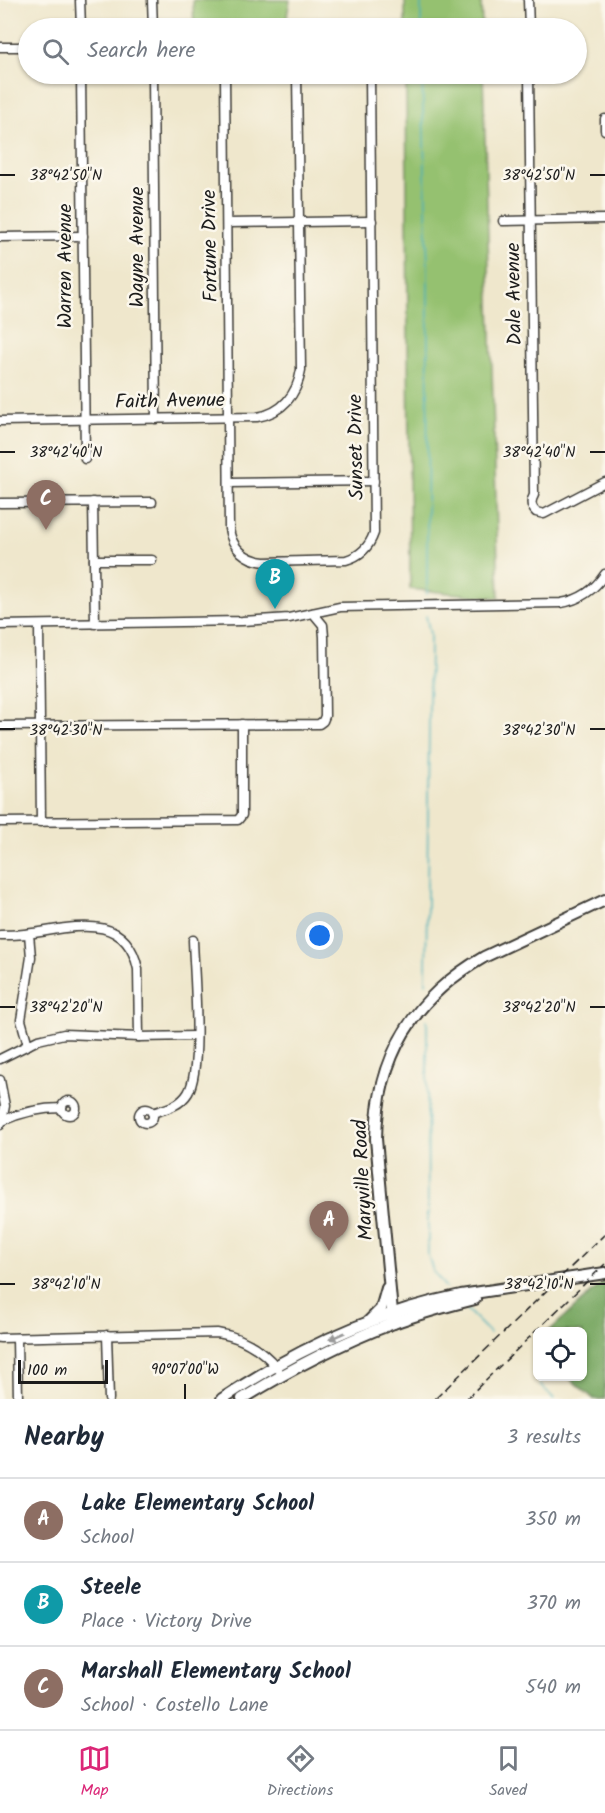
<!DOCTYPE html>
<html lang="en">
<head>
<meta charset="utf-8">
<style>
  body { margin:0; font-family:Kalam,sans-serif; background:#f2f2f3; color:#1f2937 }
  .controls { position:absolute; right:18px; bottom:18px; display:grid; overflow:hidden; border-radius:9px; box-shadow:0 2px 4px #0004 }
  .controls button { width:54px; height:54px; display:grid; place-items:center; padding:0; border:0; border-bottom:2px solid #e0e1e3; background:#fff; color:#1f2937; font:30px sans-serif }
  .scale { position:absolute; left:18px; bottom:15px; width:90px; box-sizing:border-box; padding-left:6px; border:3px solid #1c1c1c; border-top:0; font-size:16px; line-height:21px; white-space:nowrap; color:#1c1c1c; -webkit-text-stroke:4px #fbf7ec; paint-order:stroke }
  .you { position:absolute; left:320px; top:936px; width:21px; height:21px; margin:-15px; border:4px solid #fff; border-radius:50%; background:#1a73e8; box-shadow:0 0 0 9px #1a73e833 }
  .badge { display:grid; place-items:center; width:39px; height:39px; border-radius:50%; background:#db2777; color:#fff; font-size:20px; font-weight:700 }
  .pin { position:absolute; translate:-50% -50px; filter:drop-shadow(0 2px 3px #0008) }
  .pin::after { content:''; position:absolute; top:32px; width:21px; height:18px; background:inherit; clip-path:polygon(0 0,100% 0,50% 100%) }
  .list { margin:0; padding:0; list-style:none }
  h2 { display:flex; justify-content:space-between; align-items:center; height:78px; margin:0; padding:0 24px; font-size:26px }
  h2 small { font-size:20px; font-weight:400; color:#747a83 }
  .list li { display:grid; grid-template-columns:39px 1fr auto; gap:18px; align-items:center; box-sizing:border-box; height:84px; padding:0 24px; border-top:2px solid #e0e1e3 }
  .list b { display:block; font-size:22px; white-space:nowrap }
  .list p { margin:0; font-size:20px; white-space:nowrap; color:#747a83 }
  .list em { font-size:20px; font-style:normal; color:#747a83 }
  .icon { flex:none; width:33px; height:33px; fill:none; stroke:currentColor; stroke-width:2; stroke-linecap:round; stroke-linejoin:round }
  .map { position:relative; flex:none; width:605px; height:1399px; overflow:hidden }
  .search { position:absolute; background:#fff; box-shadow:0 2px 4px #0004; left:18px; right:18px; top:18px; height:66px; display:flex; align-items:center; gap:15px; box-sizing:border-box; padding:0 21px; border-radius:33px; color:#747a83; font-size:22px }
  .sheet { height:330px; background:#fff }
  nav { display:flex; justify-content:space-around; align-items:center; box-sizing:border-box; height:84px; border-top:2px solid #e0e1e3; background:#fff; font-size:16px; color:#747a83 }
  nav a { display:grid; justify-items:center; gap:3px }
  nav .on { color:#db2777 }
  .map>svg:first-child { display:block }
</style>
</head>
<body>
<div class="map">
<svg width="605" height="1399" viewBox="0 0 605 1399">
  <rect width="100%" height="100%" fill="#fbf7ec"/>
  <filter id="ink" filterUnits="userSpaceOnUse"><feTurbulence type="fractalNoise" baseFrequency=".0167" numOctaves="2"/><feDisplacementMap in="SourceGraphic" scale="12" xChannelSelector="R" yChannelSelector="G"/><feConvolveMatrix kernelMatrix="1 2 1 2 8 2 1 2 1" color-interpolation-filters="sRGB"/></filter>
  <filter id="wash" filterUnits="userSpaceOnUse"><feTurbulence type="fractalNoise" baseFrequency=".008" numOctaves="4" result="noise"/><feDisplacementMap in="SourceGraphic" scale="24" xChannelSelector="R" yChannelSelector="G"/><feGaussianBlur stdDeviation="1.35" result="paint"/><feColorMatrix in="noise" values="0 0 0 0 0 0 0 0 0 0 0 0 0 0 0 0 0 1.4 0 .05"/><feComposite in="paint" operator="in"/></filter>
  <g filter="url(#wash)">
    <rect width="100%" height="100%" fill="#efe7cc"/>
    <g fill="#95c16f" stroke="#586e46" stroke-width="1.5">
      <path d="M193,0h97l-3,16 4,12h-97z"/>
      <path d="M405,0h76l1,28h-77z"/>
      <path d="M406,74h77l16,524 -89,-9z"/>
    </g>
    <path fill="#78a762" stroke="#4a623f" stroke-width="1.5" d="M605,1283v116h-11l-26,-22 14,-1v-44l-33,-1 52,-47z"/>
    <g fill="none" stroke-linecap="round" stroke-linejoin="round">
      <g stroke="#3dadb9" stroke-width="1.5">
        <path d="M421,0v28"/>
        <path d="M422,74l6,197 -1,323"/>
        <path d="M426,983l4,-349 -4,-18"/>
        <path d="M427,1020l1,235 5,16 13,17"/>
        <path d="M466,1309l24,24"/>
        <path d="M540,1384l14,15"/>
      </g>
    </g>
  </g>
  <g filter="url(#ink)">
    <g fill="none" stroke-linecap="round" stroke-linejoin="round">
      <g stroke="#3c3a36" stroke-width="11">
        <g id="minor">
          <path d="M80,0l1,28"/>
          <path d="M152,0l1,28"/>
          <path d="M528,0l1,28"/>
          <path d="M0,47h28"/>
          <path d="M81,74l4,385"/>
          <path d="M153,74l3,345"/>
          <path d="M225,74l4,455c3,19 16,31 36,33l81,-2c14,-4 23,-12 28,-27l-4,-459"/>
          <path d="M529,74l5,421c-4,7 -3,12 2,17l8,2 61,-32"/>
          <path d="M605,119v11"/>
          <path d="M503,221l102,-2"/>
          <path d="M227,223l145,-2"/>
          <path d="M0,237l83,-1"/>
          <path d="M0,421l257,-4c25,-4 40,-22 44,-47l-4,-296"/>
          <path d="M229,483l145,-2"/>
          <path d="M93,502l2,122"/>
          <path d="M0,503l152,-1"/>
          <path d="M94,560h58"/>
          <path d="M0,625l242,-4 47,-3 51,-11 221,-4c20,-3 33,-13 44,-29"/>
          <path d="M39,625l2,197"/>
          <path d="M0,726l319,-2 4,-3 2,-5 -1,-79 -1,-12 -10,-12"/>
          <path d="M0,822l238,-2 4,-5v-91"/>
          <path d="M0,935c11,0 22,0 33,-2 42,-6 93,-21 105,36l1,68"/>
          <path d="M28,1045l-7,-25 10,-63 -2,-23"/>
          <path d="M0,1059l38,-19 26,-6 75,3 57,-1"/>
          <path d="M0,1080l5,26 -3,15"/>
          <circle cx="69" cy="1108" r="7"/>
          <circle cx="146" cy="1116" r="7"/>
          <path d="M152,1113c14,-4 28,-7 36,-20 15,-25 6,-120 5,-153"/>
          <path d="M0,1125l2,-4c20,-9 38,-13 60,-13"/>
          <path d="M107,1335l2,64"/>
          <path d="M0,1338l217,-5c26,4 45,16 61,36"/>
          <path d="M17,1338l1,61"/>
        </g>
      </g>
      <g stroke="#3c3a36" stroke-width="14">
        <g id="major">
          <path d="M369,1321l12,-12 6,-21"/>
          <path d="M393,1323l-17,-184c1,-82 37,-141 108,-182l121,-57"/>
          <path d="M222,1399c72,-48 154,-87 239,-104l144,-22"/>
          <path d="M242,1399c47,-29 96,-55 149,-75 27,-10 56,-18 84,-25"/>
        </g>
      </g>
      <use href="#minor" stroke="#fff" stroke-width="8"/>
      <use href="#major" stroke="#fff" stroke-width="10"/>
      <g stroke="#1c1c1c" stroke-width="1.5" stroke-dasharray="9 4.5" stroke-linecap="butt">
        <path d="M435,1399l170,-165"/>
        <path d="M466,1399l139,-135"/>
      </g>
    </g>
    <defs><path id="oneway-solid" d="M-6-.8H1V-3.2L6.5 0L1 3.2V.8H-6Z" transform="scale(1.5)"/></defs>
    <use fill="#999" href="#oneway-solid" transform="translate(337 1336) rotate(157)"/>
  </g>
  <path fill="none" stroke="#1c1c1c" stroke-width="2" d="M0,175h15M590,175h15M0,452h15M590,452h15M0,729h15M590,729h15M0,1007h15M590,1007h15M0,1284h15M590,1284h15M185,1384v15"/>
  <g text-anchor="middle" dominant-baseline="central" stroke-width="5" stroke-linejoin="round" paint-order="stroke">
    <g font-size="20" fill="#1c1c1c" stroke="#fbf7ec">
      <text transform="translate(211 246) rotate(-91)">Fortune Drive</text>
      <text transform="translate(138 247) rotate(-90)">Wayne Avenue</text>
      <text transform="translate(66 266) rotate(-90)">Warren Avenue</text>
      <text transform="translate(515 294) rotate(-91)">Dale Avenue</text>
      <text transform="translate(170 402) rotate(-1)">Faith Avenue</text>
      <text transform="translate(357 447) rotate(-91)">Sunset Drive</text>
      <text transform="translate(364 1180) rotate(-93)">Maryville Road</text>
    </g>
  </g>
  <g font-size="15" text-anchor="middle" fill="#1c1c1c" stroke="#fbf7ec" stroke-width="5" stroke-linejoin="round" paint-order="stroke">
    <text x="66" y="180">38°42'50"N</text>
    <text x="539" y="180">38°42'50"N</text>
    <text x="66" y="457">38°42'40"N</text>
    <text x="539" y="457">38°42'40"N</text>
    <text x="66" y="735">38°42'30"N</text>
    <text x="539" y="735">38°42'30"N</text>
    <text x="66" y="1012">38°42'20"N</text>
    <text x="539" y="1012">38°42'20"N</text>
    <text x="66" y="1289">38°42'10"N</text>
    <text x="539" y="1289">38°42'10"N</text>
    <text x="185" y="1374">90°07'00"W</text>
  </g>
</svg>
<div class="controls">
<button><svg class="icon" aria-label="locate" viewBox="0 0 24 24"><circle cx="12" cy="12" r="6"/><path d="M12 2v4M12 18v4M2 12h4M18 12h4"/></svg></button>
</div>
<div class="scale">100 m</div>
<div class="you"></div>
<div class="pin badge" style="left:329px;top:1251px;background:#8d6e63">A</div>
<div class="pin badge" style="left:275px;top:609px;background:#0f9aa8">B</div>
<div class="pin badge" style="left:46px;top:530px;background:#8d6e63">C</div>
<div class="search"><svg class="icon" aria-label="search" viewBox="0 0 24 24"><circle cx="10" cy="10" r="6"/><path d="M15 15l6 6"/></svg>Search here</div>
</div>
<section class="sheet">
<h2>Nearby<small>3 results</small></h2>
<ul class="list">
<li><span class="badge" style="background:#8d6e63">A</span><div><b>Lake Elementary School</b><p>School</p></div><em>350 m</em></li>
<li><span class="badge" style="background:#0f9aa8">B</span><div><b>Steele</b><p>Place · Victory Drive</p></div><em>370 m</em></li>
<li><span class="badge" style="background:#8d6e63">C</span><div><b>Marshall Elementary School</b><p>School · Costello Lane</p></div><em>540 m</em></li>
</ul>
</section>
<nav>
<a class="on"><svg class="icon" aria-label="map" viewBox="0 0 24 24"><path d="M3 6l6-2 6 2 6-2v14l-6 2-6-2-6 2zM9 4v14M15 6v14"/></svg>Map</a>
<a><svg class="icon" aria-label="directions" viewBox="0 0 24 24"><path d="M12 3l9 9-9 9-9-9zM9 14v-3h6M13 9l2 2-2 2"/></svg>Directions</a>
<a><svg class="icon" aria-label="saved" viewBox="0 0 24 24"><path d="M7 4h10v16l-5-4-5 4z"/></svg>Saved</a>
</nav>
</body>
</html>
